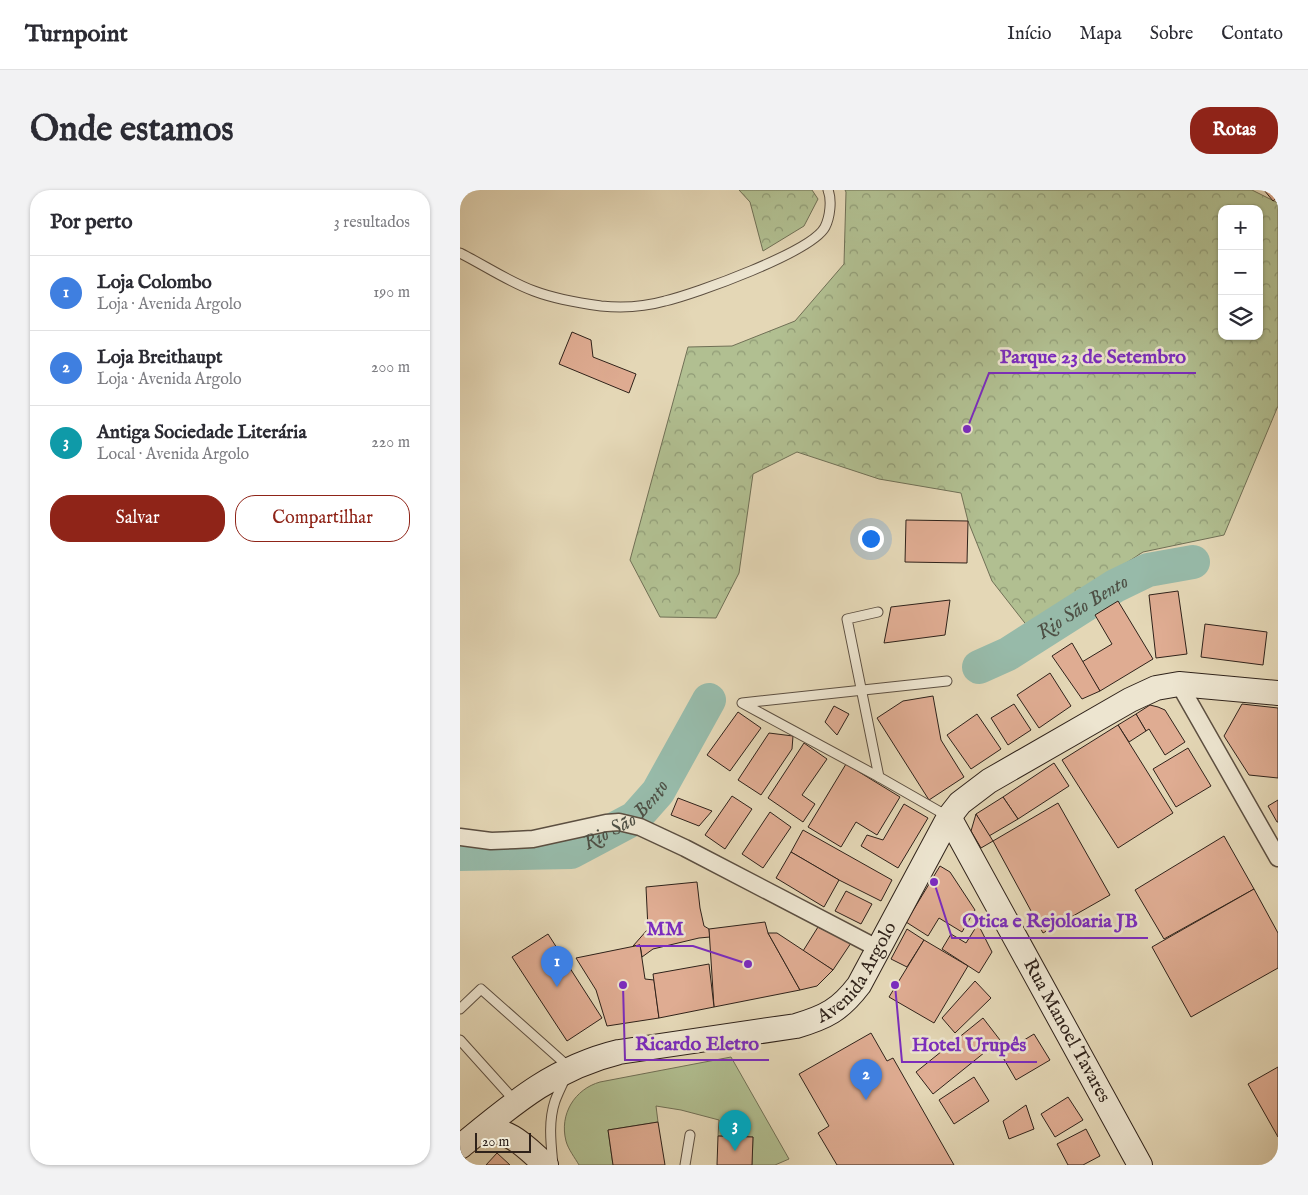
<!DOCTYPE html>
<html lang="pt">
<head>
<meta charset="utf-8">
<style>
  body { margin:0; font-family:"IM FELL English",serif; background:#f2f2f3; color:#2b2b33 }
  .controls { position:absolute; right:15px; top:15px; display:grid; overflow:hidden; border-radius:10px; box-shadow:0 1px 4px #0004 }
  .controls button { width:45px; height:45px; display:grid; place-items:center; padding:0; border:0; border-bottom:1px solid #e1e1e2; background:#fff; color:#2b2b33; font:25px sans-serif }
  .scale { position:absolute; left:15px; bottom:12px; width:56px; box-sizing:border-box; padding-left:5px; border:2px solid #2f221a; border-top:0; font-size:14px; line-height:18px; white-space:nowrap; color:#2f221a; -webkit-text-stroke:4px #ede5d0; paint-order:stroke }
  .you { position:absolute; left:410px; top:348px; width:18px; height:18px; margin:-12px; border:4px solid #fff; border-radius:50%; background:#1a73e8; box-shadow:0 0 0 8px #1a73e833 }
  .badge { display:grid; place-items:center; width:32px; height:32px; border-radius:50%; background:#8f2418; color:#fff; font-size:16px; font-weight:700 }
  .pin { position:absolute; translate:-50% -41px; filter:drop-shadow(0 1px 2px #0008) }
  .pin::after { content:''; position:absolute; top:26px; width:18px; height:15px; background:inherit; clip-path:polygon(0 0,100% 0,50% 100%) }
  .list { margin:0; padding:0; list-style:none }
  h2 { display:flex; justify-content:space-between; align-items:center; height:65px; margin:0; padding:0 20px; font-size:21px }
  h2 small { font-size:16px; font-weight:400; color:#7c7c81 }
  .list li { display:grid; grid-template-columns:32px 1fr auto; gap:15px; align-items:center; box-sizing:border-box; height:75px; padding:0 20px; border-top:1px solid #e1e1e2 }
  .list b { display:block; font-size:19px; white-space:nowrap }
  .list p { margin:0; font-size:16px; white-space:nowrap; color:#7c7c81 }
  .list em { font-size:16px; font-style:normal; color:#7c7c81 }
  .actions { display:flex; gap:10px; padding:15px 20px }
  .actions a { flex:1; padding:11px 0; border:1px solid #8f2418; border-radius:20px; text-align:center; font-size:18px; color:#8f2418 }
  .actions .main { background:#8f2418; color:#fff }
  .icon { flex:none; width:28px; height:28px; fill:none; stroke:currentColor; stroke-width:2; stroke-linecap:round; stroke-linejoin:round }
  .map { position:relative; flex:none; width:818px; height:975px; overflow:hidden; border-radius:20px }
  header { display:flex; align-items:center; gap:30px; box-sizing:border-box; height:70px; padding:0 25px; background:#fff; border-bottom:1px solid #e1e1e2 }
  header strong { font-size:24px }
  nav { display:flex; gap:28px; margin-inline-start:auto; font-size:18px }
  .intro { display:flex; align-items:center; justify-content:space-between; box-sizing:border-box; height:120px; padding:0 30px }
  h1 { margin:0; font-size:35px }
  .button { padding:12px 22px; border-radius:20px; background:#8f2418; color:#fff; font-size:18px; font-weight:700 }
  main { display:flex; gap:30px; padding:0 30px }
  aside { flex:1; background:#fff; border-radius:20px; box-shadow:0 1px 4px #0004 }
  .map>svg:first-child { display:block }
</style>
</head>
<body>
<header>
<strong>Turnpoint</strong>
<nav><a>Início</a><a>Mapa</a><a>Sobre</a><a>Contato</a></nav>
</header>
<div class="intro"><h1>Onde estamos</h1><a class="button">Rotas</a></div>
<main>
<aside>
<h2>Por perto<small>3 resultados</small></h2>
<ul class="list">
<li><span class="badge" style="background:#3f7fe0">1</span><div><b>Loja Colombo</b><p>Loja · Avenida Argolo</p></div><em>190 m</em></li>
<li><span class="badge" style="background:#3f7fe0">2</span><div><b>Loja Breithaupt</b><p>Loja · Avenida Argolo</p></div><em>200 m</em></li>
<li><span class="badge" style="background:#0f9aa8">3</span><div><b>Antiga Sociedade Literária</b><p>Local · Avenida Argolo</p></div><em>220 m</em></li>
</ul>
<div class="actions"><a class="main">Salvar</a><a>Compartilhar</a></div>
</aside>
<div class="map">
<svg width="818" height="975" viewBox="0 0 818 975">
  <defs>
    <pattern id="forest-crowns" width="20" height="18" patternUnits="userSpaceOnUse" patternTransform="scale(1.25)"><rect width="20" height="18" fill="#b1bf91"/><path d="M2 6a3 3 0 1 1 6 0M12 15a3 3 0 1 1 6 0" fill="none" stroke="#909b76"/></pattern>
  </defs>
  <rect width="100%" height="100%" fill="#e4d7b6"/>
  <filter id="stains"><feTurbulence type="fractalNoise" baseFrequency=".004" numOctaves="4"/><feColorMatrix values="0 0 0 0 .2 0 0 0 0 .09 0 0 0 0 .02 0 0 0 .5 -.17"/></filter>
  <radialGradient id="worn" r=".72"><stop offset=".6" stop-color="#630" stop-opacity="0"/><stop offset="1" stop-color="#630" stop-opacity=".3"/></radialGradient>
  <g fill="url(#forest-crowns)" stroke="#707056" fill-rule="evenodd">
    <path d="M279,0h73l6,9 -14,27 -41,25 -13,-49z"/>
    <path d="M385,0h407l26,13v203l-54,129 -81,17 -115,75 -36,-46 -24,-60 -7,-28 -82,-14 -82,-27 -44,22 -14,99 -23,45 -56,-1 -30,-57 58,-213 44,-1 63,-25 49,-57 2,-72zM762,19h37v127h-37z"/>
  </g>
  <path fill="#b1bf91" stroke="#707056" d="M271,867l58,102 -14,6h-23l1,-28 -35,-1 1,-16 -38,-10 -25,-4 2,16 -50,8 5,35h-34c-4,-7 -11,-16 -13,-24 -7,-27 9,-52 34,-59z"/>
  <g fill="none" stroke-linecap="round" stroke-linejoin="round">
    <g stroke="#97baa9" stroke-width="34">
      <path id="s1" d="M519,477l29,-13 107,-68 33,-16 45,-8"/>
      <path id="s2" d="M0,664l111,-2 64,-34 23,-26 51,-92"/>
    </g>
  </g>
  <g fill="#dfac92" stroke="#2f221a">
    <path d="M804,0h14v7l-5,4z"/>
    <path d="M112,142l19,8 2,17 43,17 -7,19 -70,-29z"/>
    <path d="M446,330l62,1 -1,42 -62,-1z"/>
    <path d="M718,401l9,63 -31,4 -7,-63z"/>
    <path d="M490,410l-5,35 -61,8 7,-36z"/>
    <path d="M658,411l35,58 -53,32 -18,-29 30,-18 -17,-29z"/>
    <path d="M745,434l62,8 -4,33 -62,-8z"/>
    <path d="M612,453l28,48 -18,8 -30,-43z"/>
    <path d="M590,483l21,33 -32,22 -22,-33z"/>
    <path d="M473,506l8,44 23,37 -35,23 -52,-82 26,-17z"/>
    <path d="M554,514l17,26 -23,15 -17,-27z"/>
    <path d="M782,514l36,4v70l-29,-3 -25,-39z"/>
    <path d="M690,515l8,2 7,3 20,32 -20,13 -16,-26 -3,2 -10,-17z"/>
    <path d="M374,516l15,8 -12,21 -12,-13z"/>
    <path d="M278,522l23,16 -31,43 -23,-16z"/>
    <path d="M517,524l24,35 -30,20 -24,-34z"/>
    <path d="M676,524l10,17 -17,11 -11,-17z"/>
    <path d="M658,535l55,88 -55,35 -56,-88z"/>
    <path d="M309,543l24,3 -1,13 -31,46 -23,-15z"/>
    <path d="M344,553l23,16 -25,36 13,9 -12,18 -35,-24z"/>
    <path d="M728,558l23,38 -35,21 -23,-38z"/>
    <path d="M594,573l15,23 -51,33 -15,-22z"/>
    <path d="M386,574l54,33 -23,38 -21,-13 -15,25 -33,-20z"/>
    <path d="M272,606l20,13 -27,40 -20,-14z"/>
    <path d="M543,607l15,22 -29,17 -13,-22z"/>
    <path d="M218,608l34,13 -13,15 -28,-11z"/>
    <path d="M818,610v22h-1l-9,-16z"/>
    <path d="M598,613l52,92 -67,38 -50,-92z"/>
    <path d="M444,614l24,14 -30,50 -37,-22 6,-11 16,5z"/>
    <path d="M310,622l21,15 -28,41 -21,-14z"/>
    <path d="M516,624l17,27 -12,7 -10,-17z"/>
    <path d="M343,640l89,50 -11,21 -42,-21 -48,-28z"/>
    <path d="M764,646l30,53 -90,50 -29,-49z"/>
    <path d="M331,662l48,28 -15,27 -48,-29z"/>
    <path d="M480,676l10,6 25,38 -13,22 -23,-14 -11,18 -22,-14z"/>
    <path d="M237,692l3,26 4,18 5,3 1,8 -11,1 -46,11 -11,8 -2,-12 -7,1 15,-17 -2,-42z"/>
    <path d="M794,699l24,44v35l-87,49 -39,-70z"/>
    <path d="M386,701l26,13 -11,20 -26,-13z"/>
    <path d="M305,732l3,11 32,57 -86,17 -5,-78z"/>
    <path d="M518,734l14,28 -13,21 -37,-24 9,-15 15,9z"/>
    <path d="M358,737l33,16 -18,27 -30,-19z"/>
    <path d="M447,739l17,11 -17,27 -16,-8z"/>
    <path d="M308,743h9l56,37 -16,16 -17,4z"/>
    <path d="M88,744l54,84 -35,23 -55,-84z"/>
    <path d="M464,750l44,26 -34,57 -45,-26z"/>
    <path d="M180,755l5,34 9,1 5,38 -52,8 -11,-36 -20,-32z"/>
    <path d="M249,774l5,43 -55,11 -6,-44z"/>
    <path d="M515,791l16,17 -36,35 -13,-15z"/>
    <path d="M523,828l17,22 -67,54 -17,-22z"/>
    <path d="M411,843l16,28 6,-3 61,107h-117l-19,-32 11,-7 -30,-52z"/>
    <path d="M574,844l16,26 -34,20 -15,-26z"/>
    <path d="M818,877v70l-30,-53z"/>
    <path d="M514,887l15,24 -35,23 -15,-24z"/>
    <path d="M608,907l15,23 -28,17 -14,-23z"/>
    <path d="M566,915l8,24 -25,10 -6,-18z"/>
    <path d="M198,932l7,43h-52l-5,-35z"/>
    <path d="M626,939l14,27 -17,9h-15l-11,-21z"/>
    <path d="M258,946l35,1 -1,28h-35z"/>
    <path d="M37,963l13,12h-24z"/>
  </g>
  <g fill="none" stroke-linecap="round" stroke-linejoin="round">
    <g stroke="#5c4f41" stroke-width="11">
      <g id="lane">
        <path d="M0,63c24,12 49,29 74,38 21,8 45,12 67,15 21,2 43,1 64,-5 30,-7 147,-49 160,-74 5,-10 7,-27 3,-37"/>
        <path d="M418,422l-31,7 32,158 70,40"/>
        <path d="M419,587l-137,-74 205,-22"/>
        <path d="M0,819l21,-20 89,79c-5,11 -11,22 -15,33 -7,21 -4,43 -2,64"/>
        <path d="M0,850l55,61"/>
        <path d="M225,975l5,-30"/>
      </g>
    </g>
    <g stroke="#5c4f41" stroke-width="19">
      <g id="street">
        <path d="M719,494l99,174"/>
        <path d="M0,647l31,4 24,-1 18,-1 73,-16 13,-1 21,5 45,21 194,101"/>
      </g>
    </g>
    <g stroke="#2f221a" stroke-width="26">
      <g id="secondary">
        <path id="s3" d="M489,627l191,348"/>
        <path d="M22,940c29,-1 43,17 64,35"/>
        <path id="s4" d="M0,957c51,-42 93,-79 159,-95l177,-26c30,-9 44,-16 63,-41l90,-168 11,-14 29,-22 141,-81 26,-12 23,-4 99,9"/>
      </g>
    </g>
    <use href="#lane" stroke="#ede5d0" stroke-width="9"/>
    <use href="#street" stroke="#ede5d0" stroke-width="16"/>
    <use href="#secondary" stroke="#ede5d0" stroke-width="24"/>
  </g>
  <g text-anchor="middle" dominant-baseline="central" stroke-width="5" stroke-linejoin="round" paint-order="stroke">
    <g font-size="19" fill="#2f221a" stroke="#ede5d0">
      <text stroke="none"><textPath href="#s4" startOffset="451">Avenida Argolo</textPath></text>
      <text stroke="none"><textPath href="#s3" startOffset="244">Rua Manoel Tavares</textPath></text>
    </g>
    <g font-size="20" font-style="italic" fill="#4e5045" stroke="#ede5d0">
      <text stroke="none"><textPath href="#s1" startOffset="120">Rio São Bento</textPath></text>
      <text stroke="none"><textPath href="#s2" startOffset="178">Rio São Bento</textPath></text>
    </g>
  </g>
  <path fill="none" stroke="#7b2cbf" stroke-width="2" d="M507 239L529 183H736M474 692L492 748H688M288 774L233 756H176M163 795L165 870H309M435 795L442 872H577"/>
  <g fill="#7b2cbf" stroke="#ede5d0" stroke-width="2">
    <circle cx="507" cy="239" r="5"/>
    <circle cx="474" cy="692" r="5"/>
    <circle cx="288" cy="774" r="5"/>
    <circle cx="163" cy="795" r="5"/>
    <circle cx="435" cy="795" r="5"/>
  </g>
  <g font-size="20" text-anchor="middle" font-weight="bold" fill="#7b2cbf" stroke="#ede5d0" stroke-width="5" stroke-linejoin="round" paint-order="stroke">
    <text x="633" y="173">Parque 23 de Setembro</text>
    <text x="590" y="737">Otica e Rejoloaria JB</text>
    <text x="205" y="745">MM</text>
    <text x="237" y="860">Ricardo Eletro</text>
    <text x="509" y="861">Hotel Urupês</text>
  </g>
  <rect width="100%" height="100%" filter="url(#stains)"/>
  <rect width="100%" height="100%" fill="url(#worn)"/>
</svg>
<div class="controls">
<button>+</button>
<button>−</button>
<button><svg class="icon" aria-label="layers" viewBox="0 0 24 24"><path d="M12 4l9 5-9 5-9-5zM3 14l9 5 9-5"/></svg></button>
</div>
<div class="scale">20 m</div>
<div class="you"></div>
<div class="pin badge" style="left:97px;top:797px;background:#3f7fe0">1</div>
<div class="pin badge" style="left:406px;top:910px;background:#3f7fe0">2</div>
<div class="pin badge" style="left:275px;top:961px;background:#0f9aa8">3</div>
</div>
</main>
</body>
</html>
